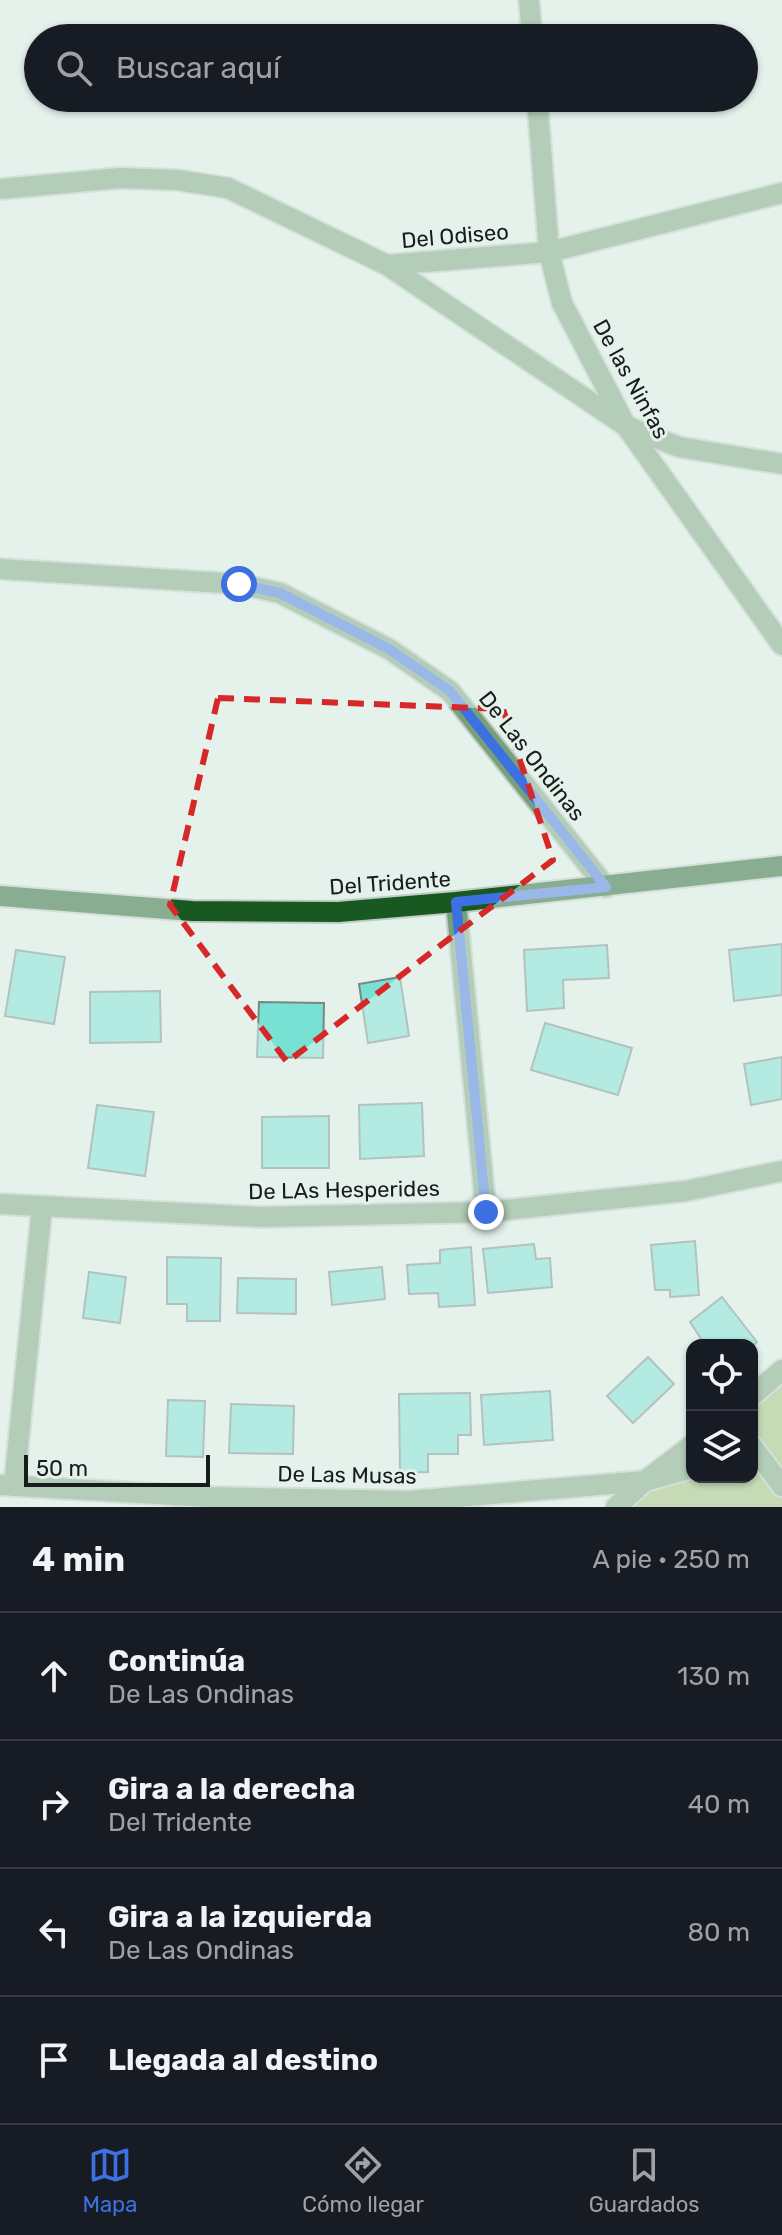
<!DOCTYPE html>
<html lang="es">
<head>
<meta charset="utf-8">
<style>
  body { margin:0; font-family:Rubik,sans-serif; background:#20242c; color:#f1f3f6 }
  .controls { position:absolute; right:24px; bottom:24px; display:grid; overflow:hidden; border-radius:16px; box-shadow:0 2px 6px #0004 }
  .controls button { width:72px; height:72px; display:grid; place-items:center; padding:0; border:0; border-bottom:2px solid #363941; background:#171b24; color:#f1f3f6; font:40px sans-serif }
  .scale { position:absolute; left:24px; bottom:20px; width:186px; box-sizing:border-box; padding-left:8px; border:4px solid #181c1a; border-top:0; font-size:22px; line-height:28px; white-space:nowrap; color:#181c1a; -webkit-text-stroke:6px #e5f2ec; paint-order:stroke }
  .stop { position:absolute; width:24px; height:24px; margin:-18px; border:6px solid #3d70e0; border-radius:50%; background:#fff }
  .stop.end { background:#3d70e0; border-color:#fff; box-shadow:0 2px 8px #0008 }
  .list { margin:0; padding:0; list-style:none }
  h2 { display:flex; justify-content:space-between; align-items:center; height:104px; margin:0; padding:0 32px; font-size:34px }
  h2 small { font-size:26px; font-weight:400; color:#9ea1a6 }
  .list li { display:grid; grid-template-columns:52px 1fr auto; gap:24px; align-items:center; box-sizing:border-box; height:128px; padding:0 32px; border-top:2px solid #363941 }
  .list b { display:block; font-size:30px; white-space:nowrap }
  .list p { margin:0; font-size:26px; white-space:nowrap; color:#9ea1a6 }
  .list em { font-size:26px; font-style:normal; color:#9ea1a6 }
  .icon { flex:none; width:44px; height:44px; fill:none; stroke:currentColor; stroke-width:2; stroke-linecap:round; stroke-linejoin:round }
  .map { position:relative; flex:none; width:782px; height:1507px; overflow:hidden }
  .search { position:absolute; background:#171b24; box-shadow:0 2px 6px #0004; left:24px; right:24px; top:24px; height:88px; display:flex; align-items:center; gap:20px; box-sizing:border-box; padding:0 28px; border-radius:44px; color:#9ea1a6; font-size:30px }
  .sheet { height:616px; background:#171b24 }
  nav { display:flex; justify-content:space-around; align-items:center; box-sizing:border-box; height:112px; border-top:2px solid #363941; background:#171b24; font-size:22px; color:#9ea1a6 }
  nav a { display:grid; justify-items:center; gap:4px }
  nav .on { color:#3d70e0 }
  .map>svg:first-child { display:block }
</style>
</head>
<body>
<div class="map">
<svg width="782" height="1507" viewBox="0 0 782 1507">
  <rect width="100%" height="100%" fill="#e5f2ec"/>
  <path fill="#a0bc74" d="M782,1364v143h-163l73,-64v34h60v-87z"/>
  <g fill="#77e1d4" stroke="#798784" stroke-width="2">
    <path d="M782,944v51l-48,6 -5,-51z"/>
    <path d="M607,945l2,33 -46,2 1,28 -37,3 -3,-61z"/>
    <path d="M16,950l49,7 -11,67 -49,-8z"/>
    <path d="M400,977l9,59 -41,7 -9,-59z"/>
    <path d="M160,991l1,51 -71,1v-51z"/>
    <path d="M259,1002l65,1 -1,55 -66,-1z"/>
    <path d="M545,1023l87,25 -14,47 -87,-25z"/>
    <path d="M782,1057v42l-31,6 -7,-41z"/>
    <path d="M422,1103l2,53 -64,3 -1,-54z"/>
    <path d="M97,1105l57,7 -9,64 -57,-8z"/>
    <path d="M329,1116v52h-67v-51z"/>
    <path d="M695,1241l4,54 -29,2v-7h-15l-4,-45z"/>
    <path d="M534,1244l2,15 14,-1 2,29 -64,6 -5,-44z"/>
    <path d="M471,1247l4,58 -36,2 -1,-14 -29,1 -2,-29 33,-2v-13z"/>
    <path d="M167,1257l54,1 -1,63h-33v-17h-20z"/>
    <path d="M382,1267l3,32 -53,6 -3,-33z"/>
    <path d="M89,1272l37,5 -6,46 -37,-5z"/>
    <path d="M238,1278l58,1v35l-59,-1z"/>
    <path d="M722,1297l35,45 -5,4 -47,-1 -15,-23z"/>
    <path d="M648,1357l26,27 -41,39 -26,-27z"/>
    <path d="M550,1391l3,49 -69,5 -3,-50z"/>
    <path d="M470,1393l1,42h-13v19h-30v18l-28,1 -1,-79z"/>
    <path d="M168,1400l37,1 -2,56 -37,-1z"/>
    <path d="M231,1404l63,2 -1,48 -64,-1z"/>
  </g>
  <g fill="none" stroke-linecap="round" stroke-linejoin="round">
    <g stroke="#c0cbc6" stroke-width="24">
      <g id="minor">
        <path d="M529,0l3,38"/>
        <path d="M537,98l12,154 13,51 64,123 156,219"/>
        <path d="M0,189l120,-11 57,2 51,8 159,77 162,-13 233,-59"/>
        <path d="M387,265l239,161 53,21 103,17"/>
        <path d="M0,569l239,15 41,9 109,56 61,42 156,196"/>
        <path d="M456,902l30,310"/>
        <path d="M0,1204l261,13 225,-5 200,-21 96,-20"/>
        <path d="M752,1396l30,-26"/>
        <path d="M752,1446l30,40"/>
        <path d="M0,1485l209,12 200,4 236,-20 47,-13"/>
        <path d="M14,1486l28,-279"/>
        <path d="M616,1507l29,-26 47,-36"/>
      </g>
    </g>
    <g stroke="#c0cbc6" stroke-width="24">
      <path id="major" d="M0,896l192,15 146,1 118,-10 326,-36"/>
    </g>
    <use href="#minor" stroke="#77a079" stroke-width="20"/>
    <use href="#major" stroke="#185921" stroke-width="20"/>
  </g>
  <g fill="none" stroke-linecap="round" stroke-linejoin="round">
    <path stroke="#3d70e0" stroke-width="10" d="M239,584l41,9 109,56 61,42 156,196 -150,15 30,310"/>
  </g>
  <path d="M0 0H782V1507H0ZM218,698l285,11 50,151 -266,202 -117,-157z" fill="#e5f2ec" fill-opacity=".55" fill-rule="evenodd"/>
  <path fill="none" stroke="#d62828" stroke-width="6" stroke-dasharray="16 10" stroke-linejoin="round" d="M218,698l285,11 50,151 -266,202 -117,-157z"/>
  <g text-anchor="middle" dominant-baseline="central" stroke-width="6" stroke-linejoin="round" paint-order="stroke">
    <g font-size="22" fill="#181c1a" stroke="#e5f2ec">
      <text transform="translate(455 236) rotate(-5)">Del Odiseo</text>
      <text transform="translate(631 379) rotate(61)">De las Ninfas</text>
      <text transform="translate(532 756) rotate(52)">De Las Ondinas</text>
      <text transform="translate(390 883) rotate(-4)">Del Tridente</text>
      <text transform="translate(344 1190) rotate(-1)">De LAs Hesperides</text>
      <text transform="translate(347 1475) rotate(1)">De Las Musas</text>
    </g>
  </g>
</svg>
<div class="controls">
<button><svg class="icon" aria-label="locate" viewBox="0 0 24 24"><circle cx="12" cy="12" r="6"/><path d="M12 2v4M12 18v4M2 12h4M18 12h4"/></svg></button>
<button><svg class="icon" aria-label="layers" viewBox="0 0 24 24"><path d="M12 4l9 5-9 5-9-5zM3 14l9 5 9-5"/></svg></button>
</div>
<div class="scale">50 m</div>
<div class="stop" style="left:239px;top:584px"></div>
<div class="stop end" style="left:486px;top:1212px"></div>
<div class="search"><svg class="icon" aria-label="search" viewBox="0 0 24 24"><circle cx="10" cy="10" r="6"/><path d="M15 15l6 6"/></svg>Buscar aquí</div>
</div>
<section class="sheet">
<h2>4 min<small>A pie · 250 m</small></h2>
<ul class="list">
<li><svg class="icon" aria-label="ahead" viewBox="0 0 24 24"><path d="M12 20V5M6 11l6-6 6 6"/></svg><div><b>Continúa</b><p>De Las Ondinas</p></div><em>130 m</em></li>
<li><svg class="icon" aria-label="right" viewBox="0 0 24 24"><path d="M7 20v-9h11M14 6l5 5-5 5"/></svg><div><b>Gira a la derecha</b><p>Del Tridente</p></div><em>40 m</em></li>
<li><svg class="icon" aria-label="left" viewBox="0 0 24 24"><path d="M17 20v-9H6M10 6l-5 5 5 5"/></svg><div><b>Gira a la izquierda</b><p>De Las Ondinas</p></div><em>80 m</em></li>
<li><svg class="icon" aria-label="arrive" viewBox="0 0 24 24"><path d="M6 21V4h12l-3 4 3 4H6"/></svg><div><b>Llegada al destino</b></div></li>
</ul>
</section>
<nav>
<a class="on"><svg class="icon" aria-label="map" viewBox="0 0 24 24"><path d="M3 6l6-2 6 2 6-2v14l-6 2-6-2-6 2zM9 4v14M15 6v14"/></svg>Mapa</a>
<a><svg class="icon" aria-label="directions" viewBox="0 0 24 24"><path d="M12 3l9 9-9 9-9-9zM9 14v-3h6M13 9l2 2-2 2"/></svg>Cómo llegar</a>
<a><svg class="icon" aria-label="saved" viewBox="0 0 24 24"><path d="M7 4h10v16l-5-4-5 4z"/></svg>Guardados</a>
</nav>
</body>
</html>
